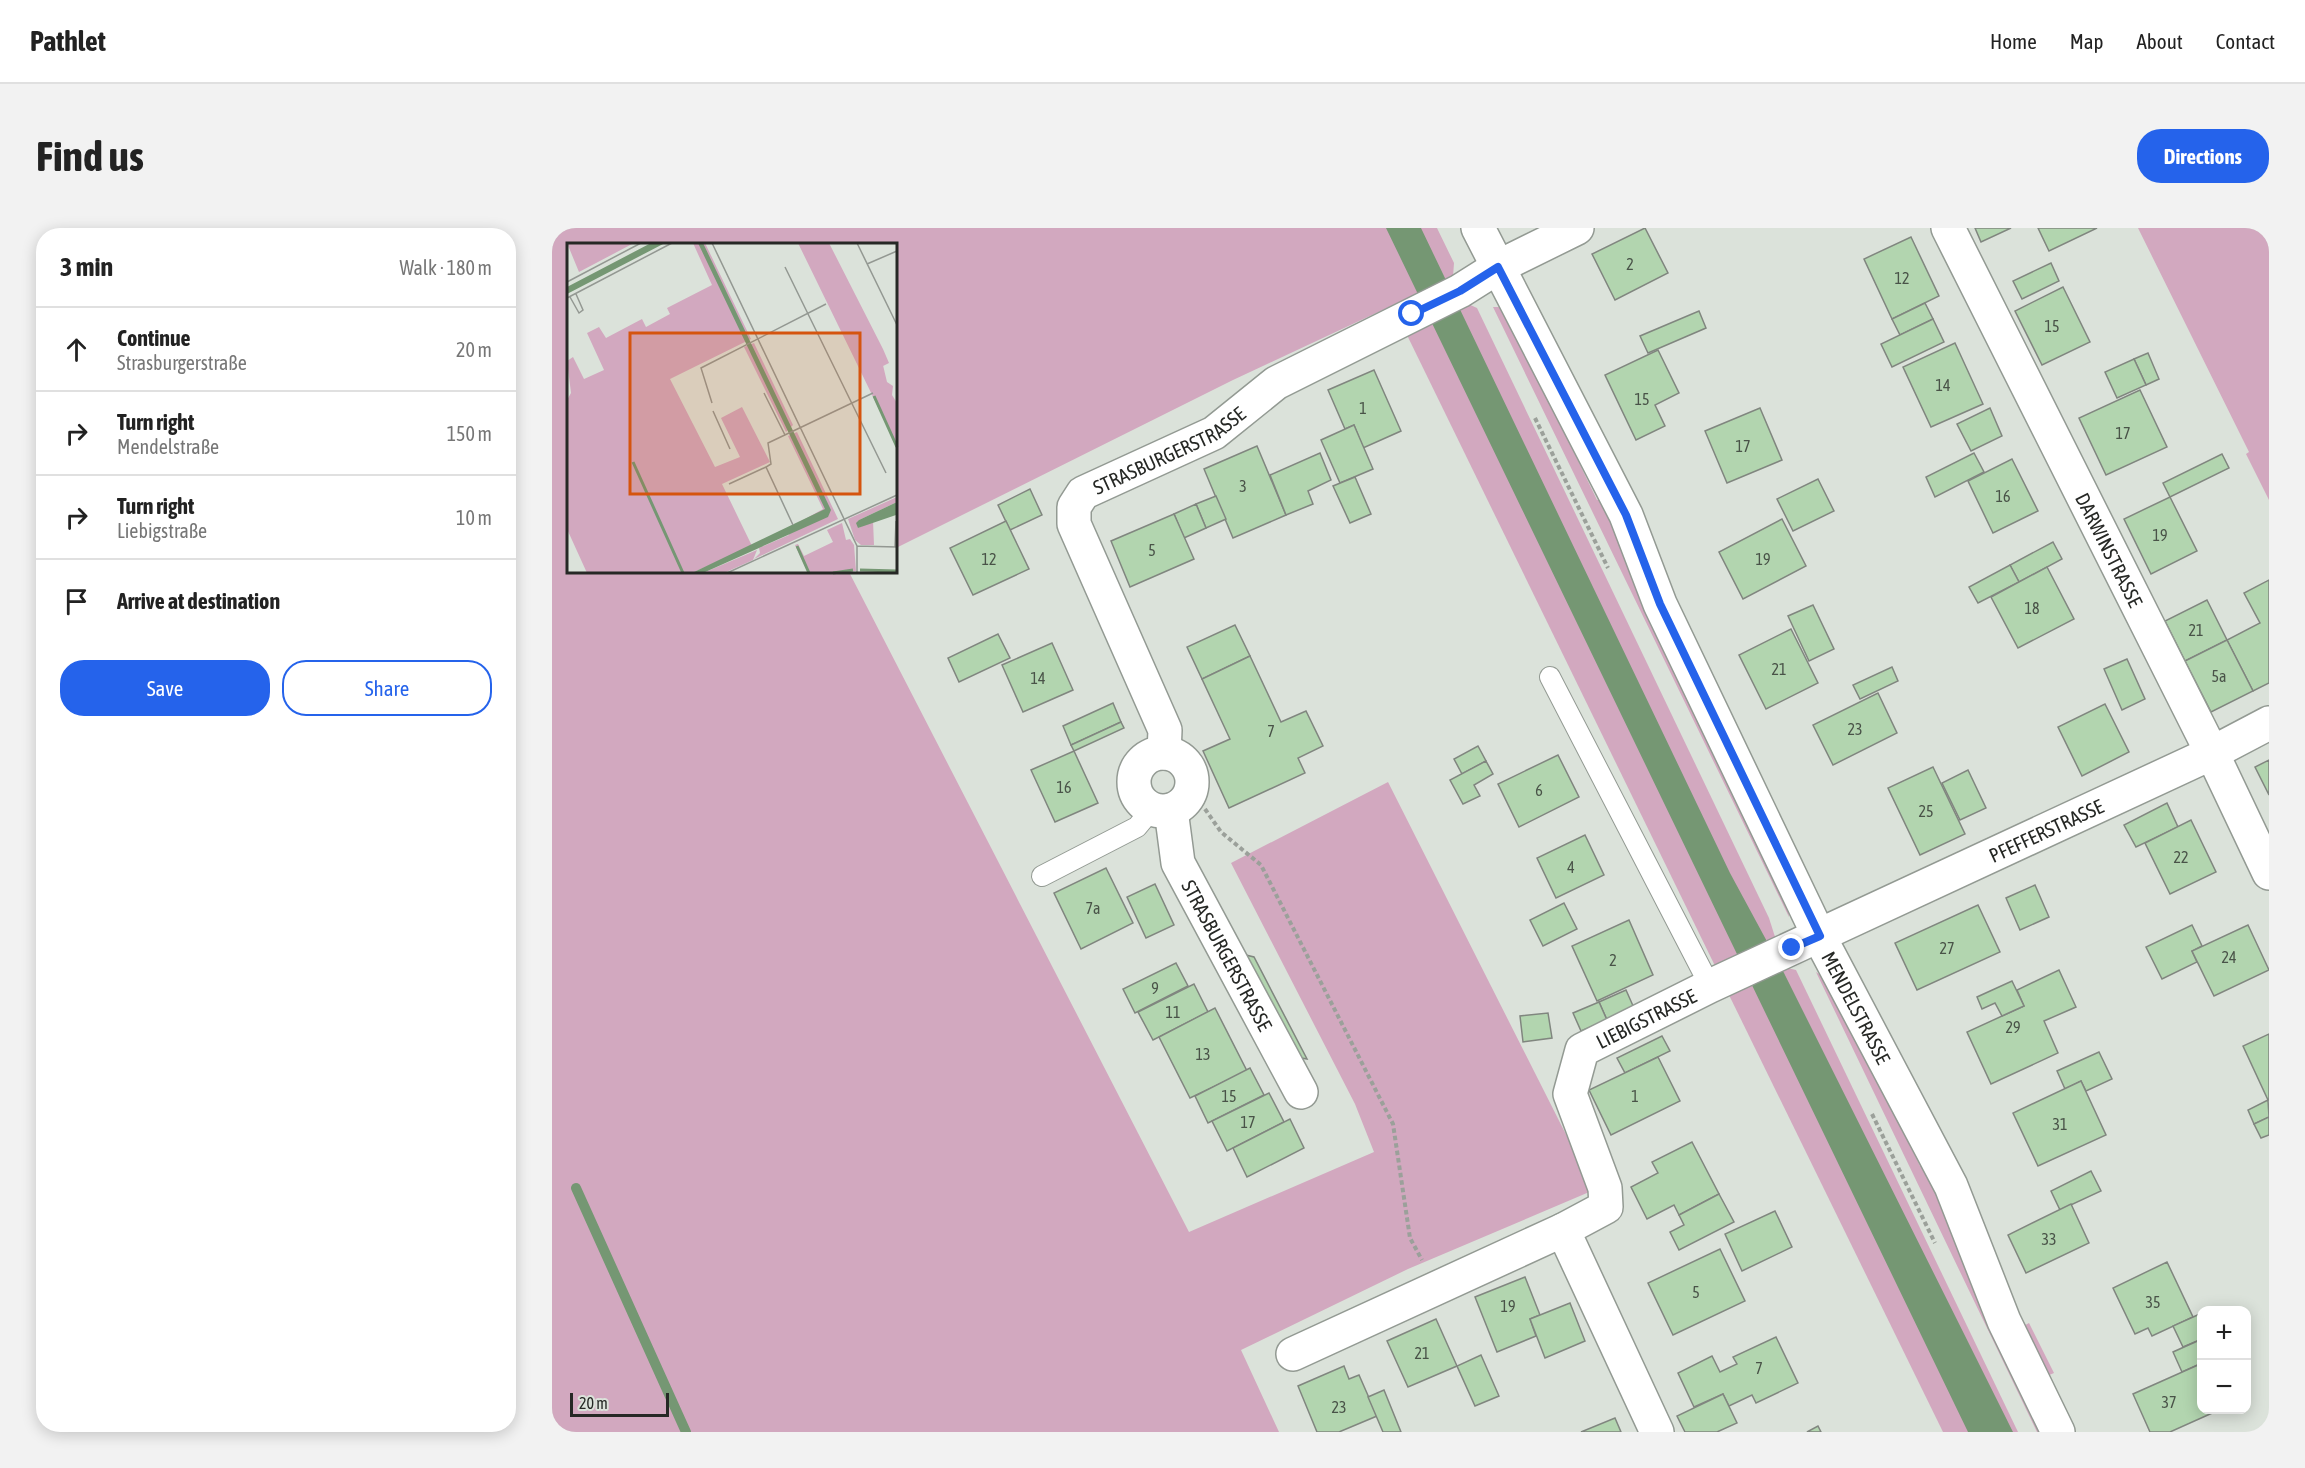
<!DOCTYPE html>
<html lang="en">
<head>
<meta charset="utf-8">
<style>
  body { margin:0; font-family:"Asap Condensed",sans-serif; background:#f2f2f2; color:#222 }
  .controls { position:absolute; right:18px; bottom:18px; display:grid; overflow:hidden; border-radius:12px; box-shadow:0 3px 15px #0003 }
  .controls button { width:54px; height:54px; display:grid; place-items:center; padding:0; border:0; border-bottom:2px solid #e0e0e0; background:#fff; color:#222; font:30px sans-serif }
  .scale { position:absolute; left:18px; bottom:15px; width:99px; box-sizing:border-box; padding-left:6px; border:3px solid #262825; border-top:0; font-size:16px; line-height:21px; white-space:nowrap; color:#262825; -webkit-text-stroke:4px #dbe2da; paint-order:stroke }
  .stop { position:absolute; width:18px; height:18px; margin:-14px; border:4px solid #2563eb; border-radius:50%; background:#fff }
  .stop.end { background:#2563eb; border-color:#fff; box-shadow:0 2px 6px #0008 }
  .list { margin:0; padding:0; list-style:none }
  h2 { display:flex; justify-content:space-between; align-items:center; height:78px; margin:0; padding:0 24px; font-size:26px }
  h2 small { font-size:20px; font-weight:400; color:#767676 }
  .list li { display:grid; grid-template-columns:39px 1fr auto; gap:18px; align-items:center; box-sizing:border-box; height:84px; padding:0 24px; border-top:2px solid #e0e0e0 }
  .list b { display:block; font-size:22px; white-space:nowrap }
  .list p { margin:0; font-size:20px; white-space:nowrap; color:#767676 }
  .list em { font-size:20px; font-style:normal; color:#767676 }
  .actions { display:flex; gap:12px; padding:18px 24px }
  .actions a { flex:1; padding:14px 0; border:2px solid #2563eb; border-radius:24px; text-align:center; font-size:21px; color:#2563eb }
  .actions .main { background:#2563eb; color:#fff }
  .icon { flex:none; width:33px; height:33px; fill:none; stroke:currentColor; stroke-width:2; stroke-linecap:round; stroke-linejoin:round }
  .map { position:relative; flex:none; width:1717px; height:1204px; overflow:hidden; border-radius:24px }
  header { display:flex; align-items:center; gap:36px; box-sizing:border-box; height:84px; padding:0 30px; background:#fff; border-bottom:2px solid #e0e0e0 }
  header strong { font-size:28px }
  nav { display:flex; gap:33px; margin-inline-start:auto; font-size:21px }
  .intro { display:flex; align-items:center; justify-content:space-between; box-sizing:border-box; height:144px; padding:0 36px }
  h1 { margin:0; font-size:42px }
  .button { padding:15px 27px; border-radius:24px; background:#2563eb; color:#fff; font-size:21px; font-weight:700 }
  main { display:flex; gap:36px; padding:0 36px }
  aside { flex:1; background:#fff; border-radius:24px; box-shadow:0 3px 15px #0003 }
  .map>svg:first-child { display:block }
</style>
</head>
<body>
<header>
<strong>Pathlet</strong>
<nav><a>Home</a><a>Map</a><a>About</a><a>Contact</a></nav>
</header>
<div class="intro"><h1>Find us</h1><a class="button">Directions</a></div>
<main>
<aside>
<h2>3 min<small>Walk · 180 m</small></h2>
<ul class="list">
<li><svg class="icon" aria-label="ahead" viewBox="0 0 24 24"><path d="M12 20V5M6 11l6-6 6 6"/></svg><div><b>Continue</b><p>Strasburgerstraße</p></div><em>20 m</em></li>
<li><svg class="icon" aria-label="right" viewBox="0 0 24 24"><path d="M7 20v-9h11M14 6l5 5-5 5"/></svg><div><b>Turn right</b><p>Mendelstraße</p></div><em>150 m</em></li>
<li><svg class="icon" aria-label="right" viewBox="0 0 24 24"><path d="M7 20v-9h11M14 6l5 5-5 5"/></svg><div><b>Turn right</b><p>Liebigstraße</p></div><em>10 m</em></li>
<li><svg class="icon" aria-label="arrive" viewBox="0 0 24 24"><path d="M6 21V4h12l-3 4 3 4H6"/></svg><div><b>Arrive at destination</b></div></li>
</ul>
<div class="actions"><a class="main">Save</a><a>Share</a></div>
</aside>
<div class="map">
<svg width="1717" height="1204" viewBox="0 0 1717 1204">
  <rect width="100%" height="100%" fill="#dbe2da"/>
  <g fill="#d2a8bf">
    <path d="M0,0h885l17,35 -1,14 -220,103 -337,168v-304h-328v328h281l340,660 185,-80 -19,-48 -124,-241 157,-81 206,408 -186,79 -167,81 38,82h-727z"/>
    <path d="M1586,0h131v272l-23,-46 3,-2z"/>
    <path d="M914,75l11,5 292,610 7,22 -59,30 -312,-639z"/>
    <path d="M941,79h6l14,19 84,174 9,-3 17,34 -8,4 172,357 2,25z"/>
    <path d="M1235,740l9,2 222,462h-75l-214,-437z"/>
    <path d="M1264,744l14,10 90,184 9,-4 16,53 105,217h-13z"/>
    <path d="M1477,1095l25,50 -12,5 -24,-49z"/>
  </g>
  <path fill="#759773" d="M834,0h35l309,645 54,100 229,459h-45z"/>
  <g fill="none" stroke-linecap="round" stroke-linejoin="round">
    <path stroke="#759773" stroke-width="10" d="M24,960l110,244"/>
  </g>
  <g fill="#b2d5af" stroke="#80867f" stroke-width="1.5">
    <path d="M1093,0l23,45 -53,27 -23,-46z"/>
    <path d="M1423,0h36l-30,14z"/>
    <path d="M1486,0h59l-48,23z"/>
    <path d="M1359,9l28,59 -47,23 -28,-60z"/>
    <path d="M1499,35l8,18 -37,18 -9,-18z"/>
    <path d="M1511,59l27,55 -48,23 -27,-54z"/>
    <path d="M1373,75l8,16 -33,16 -8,-16z"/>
    <path d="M1147,83l7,17 -58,25 -8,-17z"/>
    <path d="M1381,91l11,23 -52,25 -11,-23z"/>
    <path d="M1403,115l28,61 -52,23 -28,-60z"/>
    <path d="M1106,122l21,43 -24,12 10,21 -29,14 -31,-65z"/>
    <path d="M1596,125l11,26 -13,6 -12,-26z"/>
    <path d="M1582,131l12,26 -29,13 -12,-26z"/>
    <path d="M822,142l27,61 -38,17 -9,-23 -9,4 -17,-39z"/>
    <path d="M1588,162l27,57 -61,28 -27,-57z"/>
    <path d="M1208,180l22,52 -55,23 -22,-52z"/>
    <path d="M1438,180l12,28 -31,15 -14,-27z"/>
    <path d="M802,197l19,44 -33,14 -19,-43z"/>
    <path d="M705,218l29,69 -53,23 -29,-69z"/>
    <path d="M768,225l11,27 -23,11 5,13 -27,11 -16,-40z"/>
    <path d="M1422,225l10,19 -49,25 -9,-20z"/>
    <path d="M1670,226l7,14 -59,29 -7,-14z"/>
    <path d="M1460,231l26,52 -45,22 -25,-52z"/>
    <path d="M803,249l16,37 -21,9 -17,-37z"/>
    <path d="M1266,251l16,32 -41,20 -16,-32z"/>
    <path d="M478,261l12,26 -32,15 -12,-25z"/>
    <path d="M664,268l10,23 -20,9 -10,-24z"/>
    <path d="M1618,269l27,54 -46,23 -27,-55z"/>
    <path d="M644,276l10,24 -22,10 -10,-24z"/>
    <path d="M622,286l20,45 -64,28 -19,-46z"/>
    <path d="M1230,291l24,47 -63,33 -24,-47z"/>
    <path d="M454,293l23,48 -56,26 -23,-47z"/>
    <path d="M1501,314l9,17 -43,23 -9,-17z"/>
    <path d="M1458,337l9,17 -41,21 -9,-16z"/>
    <path d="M1495,339l27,52 -56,29 -27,-51z"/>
    <path d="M1717,352v103l-16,8 -26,-51 33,-17 -16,-30z"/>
    <path d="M1655,372l20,40 -42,21 -20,-40z"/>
    <path d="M1261,377l21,44 -25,12 -21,-45z"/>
    <path d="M683,397l15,31 -48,23 -15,-32z"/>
    <path d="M1239,401l27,54 -52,26 -27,-54z"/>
    <path d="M446,406l12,24 -51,24 -11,-24z"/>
    <path d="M1675,412l26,51 -42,21 -26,-51z"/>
    <path d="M500,415l21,47 -50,22 -21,-47z"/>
    <path d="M698,428l31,66 25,-11 17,35 -25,12 7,15 -76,35 -26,-57 27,-12 -28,-60z"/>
    <path d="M1575,431l18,40 -23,11 -18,-41z"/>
    <path d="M1340,439l6,14 -38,18 -7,-14z"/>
    <path d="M1326,465l19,40 -64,32 -20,-40z"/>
    <path d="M561,475l8,19 -50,23 -8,-19z"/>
    <path d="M1553,476l24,48 -47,24 -24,-49z"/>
    <path d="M569,494l3,6 -50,23 -3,-6z"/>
    <path d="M926,518l8,15 -24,13 -8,-15z"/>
    <path d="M522,523l24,52 -43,19 -24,-52z"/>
    <path d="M1006,527l21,42 -60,30 -21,-43z"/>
    <path d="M1717,532v35l-14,-28z"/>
    <path d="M934,533l7,13 -19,11 6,11 -17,8 -13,-24z"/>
    <path d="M1381,539l32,67 -45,21 -32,-67z"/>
    <path d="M1416,542l18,38 -26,12 -18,-37z"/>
    <path d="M1615,575l11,24 -42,20 -12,-22z"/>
    <path d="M1639,592l25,52 -46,22 -25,-51z"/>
    <path d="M1033,607l19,40 -48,23 -19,-40z"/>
    <path d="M554,640l27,55 -52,26 -27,-56z"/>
    <path d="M603,656l19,41 -28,13 -19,-41z"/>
    <path d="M1483,657l14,32 -29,13 -14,-32z"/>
    <path d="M1012,675l13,26 -34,17 -13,-26z"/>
    <path d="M1426,677l22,47 -83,38 -22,-47z"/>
    <path d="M1077,692l24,55 -56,26 -25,-55z"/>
    <path d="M1640,697l10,21 -10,5 5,11 -35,17 -16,-32z"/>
    <path d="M1696,697l21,45 -55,26 -22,-45z"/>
    <path d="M677,723l25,6 53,102 -23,-4z"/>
    <path d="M624,735l12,23 -53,27 -12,-24z"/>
    <path d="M1507,742l17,37 -32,14 14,32 -67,31 -24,-52 57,-26 -7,-16z"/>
    <path d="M1460,753l12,25 -22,10 -7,-13 -13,6 -5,-12z"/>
    <path d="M642,756l14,28 -55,28 -15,-28z"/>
    <path d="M1074,762l8,18 -27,12 -8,-18z"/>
    <path d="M1047,774l8,18 -26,11 -8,-18z"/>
    <path d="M663,780l32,63 -57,27 -31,-61z"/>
    <path d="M996,785l4,25 -29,4 -3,-26z"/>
    <path d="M1717,806v66h-1l-25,-54z"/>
    <path d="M1110,808l8,15 -45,22 -8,-15z"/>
    <path d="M1547,824l13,27 -26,12 -5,-10 -16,8 -8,-18z"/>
    <path d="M1106,829l22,44 -69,34 -22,-45z"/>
    <path d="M698,840l14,27 -56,28 -13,-27z"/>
    <path d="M1529,853l25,54 -68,31 -25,-53z"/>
    <path d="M717,865l15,29 -57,29 -15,-30z"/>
    <path d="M1716,872l1,17 -15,7 -6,-14z"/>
    <path d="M1717,889v18l-8,3 -7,-14z"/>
    <path d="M738,891l14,29 -57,29 -14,-29z"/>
    <path d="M1140,914l27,52 -40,21 -5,-10 -27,14 -16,-32 27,-14 -6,-11z"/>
    <path d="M1539,943l10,20 -41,19 -9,-19z"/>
    <path d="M1167,966l15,28 -55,28 -9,-18 14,-7 -5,-10z"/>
    <path d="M1519,976l18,39 -63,30 -18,-38z"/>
    <path d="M1223,983l17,36 -50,24 -17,-37z"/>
    <path d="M1168,1021l25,52 -72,34 -25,-52z"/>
    <path d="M1615,1034l26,55 -41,19 -4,-8 -13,6 -22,-46z"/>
    <path d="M973,1049l15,38 -10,4 6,17 -39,16 -22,-55z"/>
    <path d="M1018,1075l15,38 -40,17 -15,-39z"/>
    <path d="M1650,1085v26l-19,8 -10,-21z"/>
    <path d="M884,1091l21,47 -49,21 -21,-46z"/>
    <path d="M1224,1109l22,46 -42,20 -4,-8 -23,11 -6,-12 -29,13 -16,-34 34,-17 8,16 17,-8 -4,-7z"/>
    <path d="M1650,1111v24l-20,9 -9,-20z"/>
    <path d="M929,1127l18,41 -24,10 -18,-40z"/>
    <path d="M1646,1137l4,7v38h17l-49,22h-20l-17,-38z"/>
    <path d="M792,1138l5,13 10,-4 18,41 -38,16h-22l-19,-46z"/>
    <path d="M832,1162l17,42h-18l-15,-35z"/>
    <path d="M1171,1166l14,29 -20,9h-32l-8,-16z"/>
    <path d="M1063,1190l6,14h-40z"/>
    <path d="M1266,1198l3,6h-14z"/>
  </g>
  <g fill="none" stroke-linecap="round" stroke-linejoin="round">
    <g stroke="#939a93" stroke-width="22">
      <g id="lane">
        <path d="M998,449l160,309"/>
        <path d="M490,648l95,-49 15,-18"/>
      </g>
    </g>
    <g stroke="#939a93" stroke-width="36">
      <g id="street">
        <path id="s1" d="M926,0l148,287 34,89 159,332 132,250 53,135 54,111"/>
        <path id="s2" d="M1396,0l264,525 57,120"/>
        <path id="s3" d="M612,525l1,-23 -91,-206v-17l9,-14 131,-60 62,-50 184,-92 38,-24 79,-39"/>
        <circle cx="611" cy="554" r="29"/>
        <path id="s4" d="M619,582l7,53 123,229"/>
        <path d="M741,1126l270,-124"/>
        <path id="s5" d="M1105,1204l-94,-202 43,-23 -1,-19 -35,-94 12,-44 128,-64 502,-233 57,-30"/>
      </g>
    </g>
    <g stroke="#9ba09a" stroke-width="4" stroke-dasharray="4.5 3" stroke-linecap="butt">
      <path d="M983,190l73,150"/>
      <path d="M653,581l16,23 40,33 132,259 17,114 12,22"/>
      <path d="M1320,886l63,129"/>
    </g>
    <use href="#lane" stroke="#fff" stroke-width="20"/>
    <use href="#street" stroke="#fff" stroke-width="33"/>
  </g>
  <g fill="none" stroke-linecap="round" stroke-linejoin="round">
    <path stroke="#2563eb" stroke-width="8" d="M860,86l48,-23 38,-24 128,248 34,89 160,332 -28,12"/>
  </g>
  <g text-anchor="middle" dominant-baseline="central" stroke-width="4.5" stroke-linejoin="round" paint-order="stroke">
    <g font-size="16" fill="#495348">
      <text x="1078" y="36">2</text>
      <text x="1350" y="50">12</text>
      <text x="1500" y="98">15</text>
      <text x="1391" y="157">14</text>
      <text x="1090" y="171">15</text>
      <text x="811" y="180">1</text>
      <text x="1571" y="205">17</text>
      <text x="1191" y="218">17</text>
      <text x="691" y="258">3</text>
      <text x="1451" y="268">16</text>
      <text x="1608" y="307">19</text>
      <text x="600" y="322">5</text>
      <text x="437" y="331">12</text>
      <text x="1211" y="331">19</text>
      <text x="1480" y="380">18</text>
      <text x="1644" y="402">21</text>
      <text x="1227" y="441">21</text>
      <text x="1667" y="448">5a</text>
      <text x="486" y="450">14</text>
      <text x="1303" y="501">23</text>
      <text x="719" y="503">7</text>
      <text x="512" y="559">16</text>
      <text x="987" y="562">6</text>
      <text x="1374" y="583">25</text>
      <text x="1629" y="629">22</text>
      <text x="1019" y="639">4</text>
      <text x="541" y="680">7a</text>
      <text x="1395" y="720">27</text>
      <text x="1677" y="729">24</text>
      <text x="1061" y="732">2</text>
      <text x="603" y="760">9</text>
      <text x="621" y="784">11</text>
      <text x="1461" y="799">29</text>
      <text x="651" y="826">13</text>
      <text x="677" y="868">15</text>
      <text x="1083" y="868">1</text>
      <text x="696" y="894">17</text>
      <text x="1508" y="896">31</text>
      <text x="1497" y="1011">33</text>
      <text x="1144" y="1064">5</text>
      <text x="1601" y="1074">35</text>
      <text x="956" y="1078">19</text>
      <text x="870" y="1125">21</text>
      <text x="1207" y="1140">7</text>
      <text x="1617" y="1174">37</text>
      <text x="787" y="1179">23</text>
    </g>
    <g font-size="20" fill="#262825" stroke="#dbe2da">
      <text stroke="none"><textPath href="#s3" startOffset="378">STRASBURGERSTRASSE</textPath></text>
      <text stroke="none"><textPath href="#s2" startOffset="360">DARWINSTRASSE</textPath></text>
      <text stroke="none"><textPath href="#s5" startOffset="950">PFEFFERSTRASSE</textPath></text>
      <text stroke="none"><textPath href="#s4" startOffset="158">STRASBURGERSTRASSE</textPath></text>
      <text stroke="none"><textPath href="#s1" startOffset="867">MENDELSTRASSE</textPath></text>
      <text stroke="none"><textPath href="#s5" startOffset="508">LIEBIGSTRASSE</textPath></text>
    </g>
  </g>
  <g transform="translate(15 15)">
    <rect width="330" height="330" fill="#dbe2da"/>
    <path d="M0,0h67l-55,29zM126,0h12l46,96 -81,40 45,88 25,-10 -19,-39 21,-11 28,55 -48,22 30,62 -60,27h-105l-20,-44v-129l4,-7 -4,-32 6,-4 11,22 20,-9 -17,-37 12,-6 7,11 36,-19 4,8 24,-13 -3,-6 45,-23zM231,0h31l54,106 6,14 -6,3 -1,-5 5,21 6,4 -1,9 5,8v43zM187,100l39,82 -7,7 -42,-85zM230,189l41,87 -84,40 6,-6 -1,-5 30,-13 -2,-6 36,-20 -35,-73zM330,254v5l-38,18 -1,8 15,-7 1,24h-13l-6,-5 -7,-21zM275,280l4,17 4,-1 4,6 2,26 -48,2 -13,-28 3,-1 6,12 29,-14 -6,-12zM190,307l-4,10 -29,13h-21z" fill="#d2a8bf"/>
    <path d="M84,0h14l-98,51v-7zM131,0h5l128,267 -3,7 -29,13 -96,43h-11l133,-64zM330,259l-1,13 -38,13 -2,-5 3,-3z" fill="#759773"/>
    <path fill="none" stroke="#759773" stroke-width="3" d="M307,153l23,51M66,219l50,111M230,303l12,27M293,327l37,1M266,330l20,-3"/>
    <path fill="none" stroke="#939892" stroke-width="1.5" d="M145,0l145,303v27M290,0l40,82M300,21l30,-13M218,24l101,206M0,39l74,-39M3,54l9,16 4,-3 -7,-16M0,55l105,-55M197,150l21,42M145,160l-11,-35 125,-64M146,168l17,38M162,241l37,-17M226,282l-27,-58 5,-3 -3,-21 105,-50M290,303l40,1M328,304l1,-26M160,330l170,-78"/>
    <path fill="#d5540e" fill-opacity="0.15" stroke="#d5540e" stroke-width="3" d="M63,90h230v161h-230z"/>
    <rect width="330" height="330" fill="none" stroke="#262825" stroke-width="3"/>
  </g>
</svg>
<div class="controls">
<button>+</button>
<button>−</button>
</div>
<div class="scale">20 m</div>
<div class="stop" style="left:860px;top:86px"></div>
<div class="stop end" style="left:1240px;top:720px"></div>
</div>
</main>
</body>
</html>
